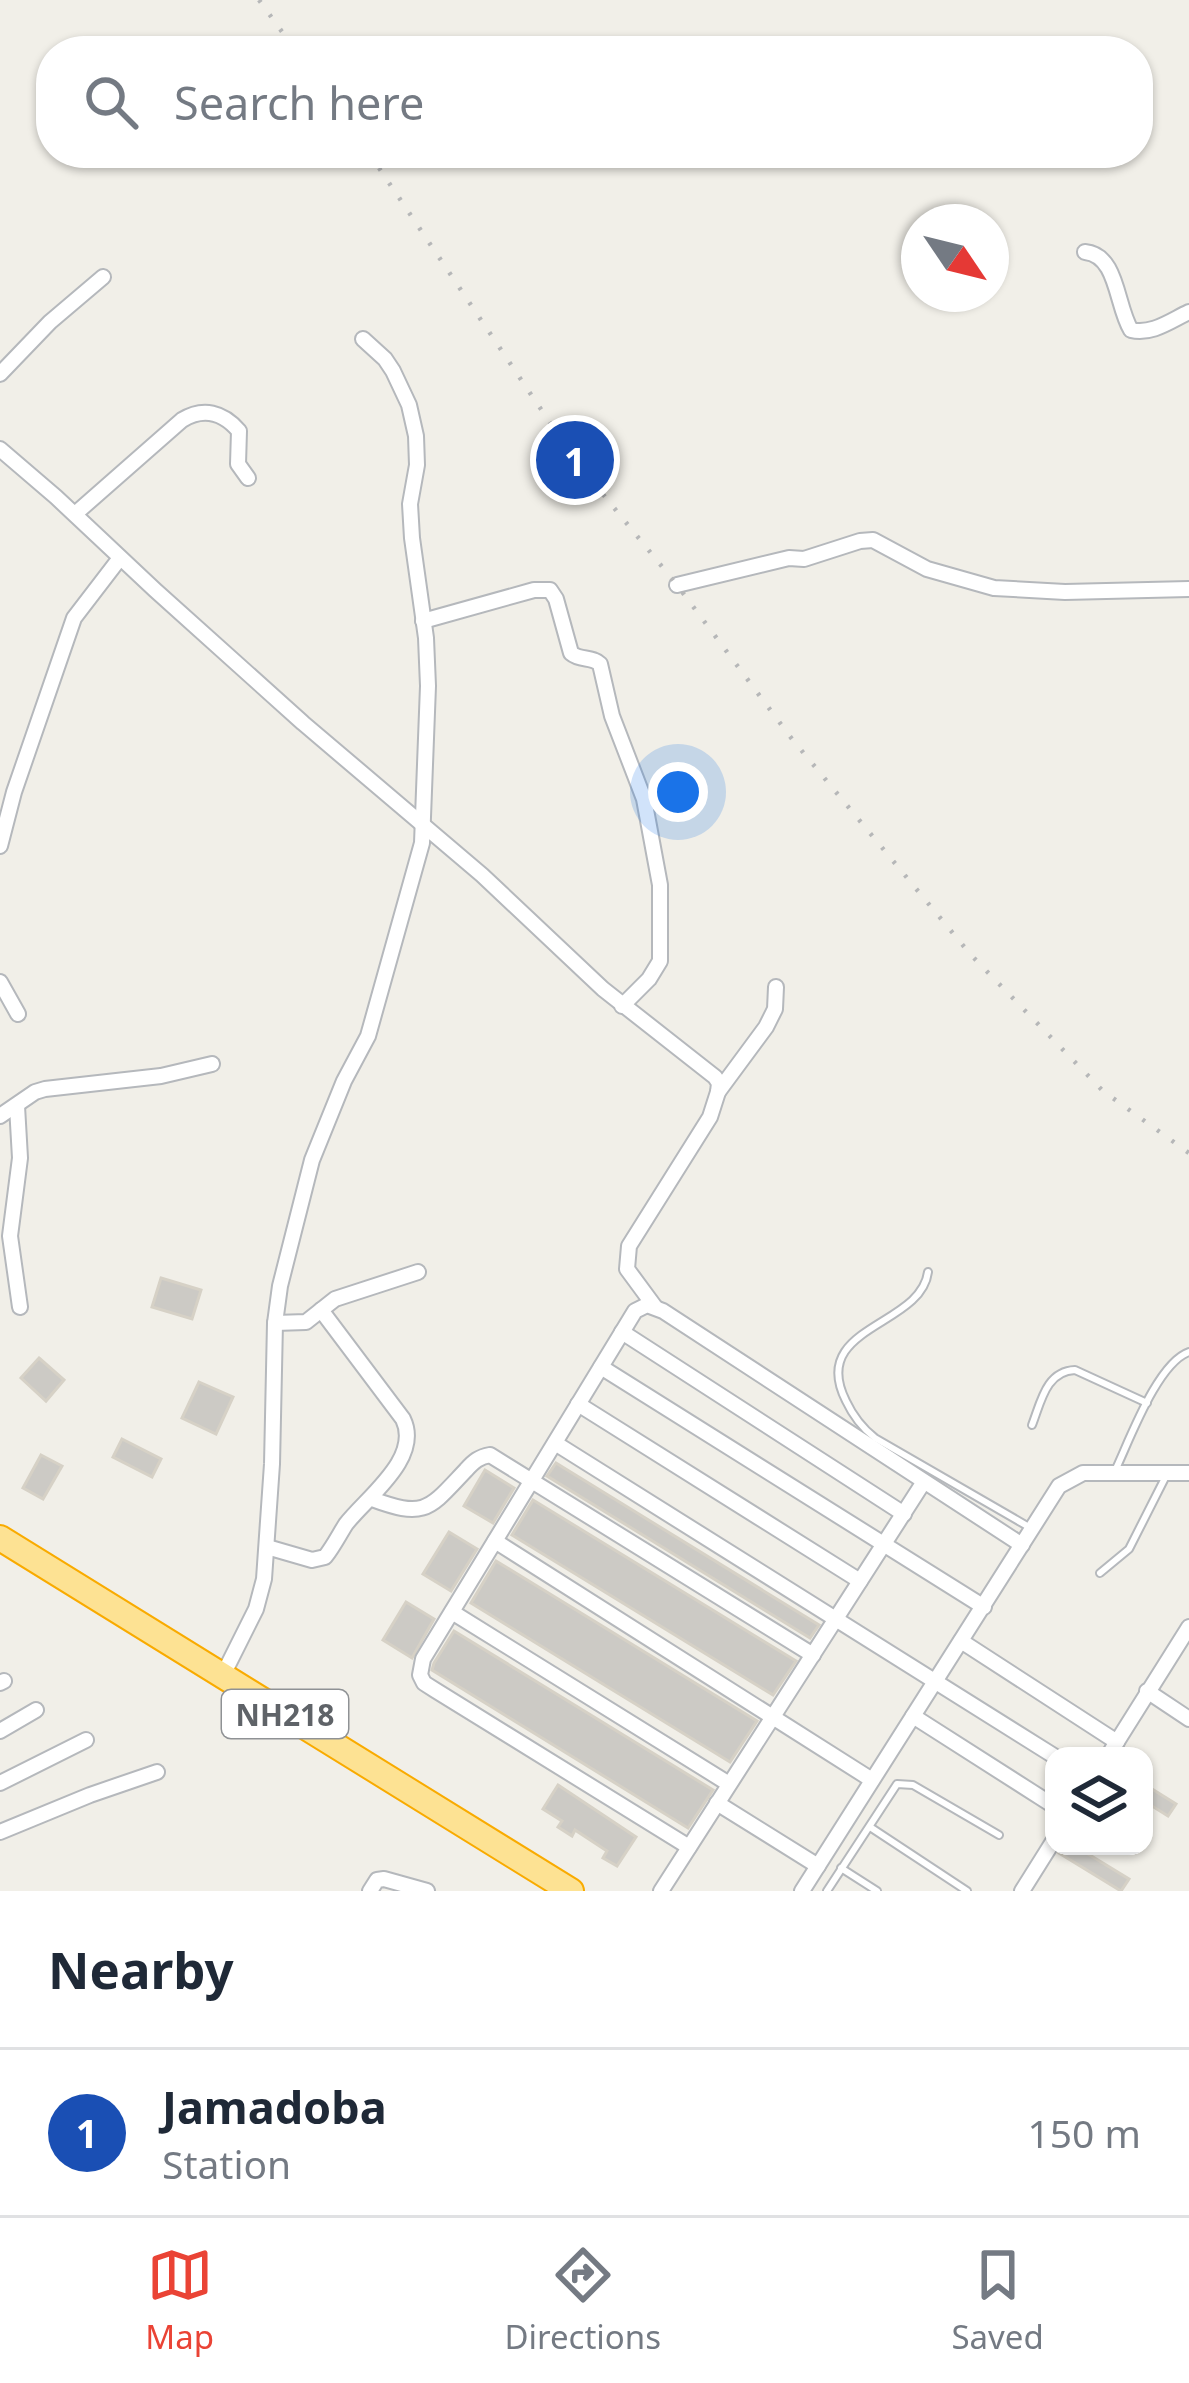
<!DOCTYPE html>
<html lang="en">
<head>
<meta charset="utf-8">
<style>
  body { margin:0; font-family:"Noto Sans",sans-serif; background:#f6f6f7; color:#1f2937 }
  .controls { position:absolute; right:36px; bottom:36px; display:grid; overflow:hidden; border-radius:24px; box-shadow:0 3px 9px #0004 }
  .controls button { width:108px; height:108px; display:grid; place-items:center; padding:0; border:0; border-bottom:3px solid #e0e1e3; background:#fff; color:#1f2937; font:60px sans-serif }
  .compass { position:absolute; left:901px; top:204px; width:108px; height:108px; border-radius:50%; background:#fff; box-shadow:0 3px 9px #0004; rotate:125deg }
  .you { position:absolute; left:678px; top:792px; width:42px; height:42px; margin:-30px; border:9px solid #fff; border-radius:50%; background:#1a73e8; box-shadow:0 0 0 18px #1a73e833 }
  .badge { display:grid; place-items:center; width:78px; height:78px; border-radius:50%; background:#ea4335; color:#fff; font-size:39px; font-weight:700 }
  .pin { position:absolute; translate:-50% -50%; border:6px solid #fff; box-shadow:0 3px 12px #0006 }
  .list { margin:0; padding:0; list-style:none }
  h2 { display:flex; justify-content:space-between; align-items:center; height:156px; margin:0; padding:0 48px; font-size:51px }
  h2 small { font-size:39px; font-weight:400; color:#747a83 }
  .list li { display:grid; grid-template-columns:78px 1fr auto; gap:36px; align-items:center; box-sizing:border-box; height:168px; padding:0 48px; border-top:3px solid #e0e1e3 }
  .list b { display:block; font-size:45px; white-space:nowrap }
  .list p { margin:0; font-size:39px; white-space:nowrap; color:#747a83 }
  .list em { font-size:39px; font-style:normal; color:#747a83 }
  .icon { flex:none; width:66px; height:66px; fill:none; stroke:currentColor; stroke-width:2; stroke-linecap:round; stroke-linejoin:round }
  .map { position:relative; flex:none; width:1189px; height:1891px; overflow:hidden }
  .search { position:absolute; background:#fff; box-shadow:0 3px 9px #0004; left:36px; right:36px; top:36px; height:132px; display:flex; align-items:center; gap:30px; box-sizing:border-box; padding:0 42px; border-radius:48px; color:#747a83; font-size:45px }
  .sheet { height:324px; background:#fff }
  nav { display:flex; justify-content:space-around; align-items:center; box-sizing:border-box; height:168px; border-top:3px solid #e0e1e3; background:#fff; font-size:33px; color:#747a83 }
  nav a { display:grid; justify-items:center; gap:6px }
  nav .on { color:#ea4335 }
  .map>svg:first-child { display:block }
</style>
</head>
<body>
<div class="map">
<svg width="1189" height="1891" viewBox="0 0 1189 1891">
  <rect width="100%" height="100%" fill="#f1efe8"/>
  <g fill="#cccac5" stroke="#d6d1c6" stroke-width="3">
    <path d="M161,1278l40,12 -9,29 -40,-12z"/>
    <path d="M39,1358l25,22 -18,21 -25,-23z"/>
    <path d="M199,1382l34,15 -17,37 -34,-16z"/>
    <path d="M122,1439l39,20 -9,18 -39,-20z"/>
    <path d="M41,1455l21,11 -19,33 -20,-11z"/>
    <path d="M556,1463l263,162 -9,13 -263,-162z"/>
    <path d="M485,1470l29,18 -21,35 -29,-17z"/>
    <path d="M533,1500l263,161 -23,34 -261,-160z"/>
    <path d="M449,1532l28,17 -26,42 -28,-17z"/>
    <path d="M496,1561l261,160 -27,41 -259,-159z"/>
    <path d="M406,1602l28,17 -22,39 -29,-18z"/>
    <path d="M454,1631l259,159 -25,38 -256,-158 2,-7z"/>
    <path d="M1144,1784l32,20 -8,12 -24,-15z"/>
    <path d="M558,1785l78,52 -19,29 -14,-8 4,-7 -32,-21 -3,6 -14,-9 4,-6 -19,-12z"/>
    <path d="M1064,1846h11l54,33 -8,12 -62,-38z"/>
  </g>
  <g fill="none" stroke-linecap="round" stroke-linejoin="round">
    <g stroke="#b5b8bc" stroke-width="10">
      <g id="lane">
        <path d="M928,1272c-7,55 -120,54 -82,129 7,15 15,26 29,37l154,89"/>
        <path d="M1032,1425c9,-23 14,-54 43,-55l72,33"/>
        <path d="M1114,1473c15,-31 43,-110 75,-121"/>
        <path d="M1100,1573l29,-24 37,-73"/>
        <path d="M870,1827l97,64"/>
        <path d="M841,1868l36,23"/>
        <path d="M827,1891l70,-107 16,1 86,50"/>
      </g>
    </g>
    <g stroke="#b5b8bc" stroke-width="18">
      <g id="street">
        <path d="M1085,252c33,3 31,54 46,78 21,5 39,-9 58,-18"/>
        <path d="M0,374l50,-52 53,-45"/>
        <path d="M0,449l56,48 99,93 148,133 179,152 121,114 112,88 4,6 -1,9 -8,25 -81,129 -2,23 28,38"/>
        <path d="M75,514l107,-94c21,-13 41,-8 57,11l-1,33 10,14"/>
        <path d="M677,585l112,-27 15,1 56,-18 13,-1 54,29 67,19 71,4 124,-3"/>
        <path d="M423,621l111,-31h16l6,9 15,54c9,8 21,3 29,11l12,52 32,83 16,86v76l-11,18 -27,27"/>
        <path d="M0,846l14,-54 60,-174 46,-60"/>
        <path d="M0,982l18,32"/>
        <path d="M718,1092l48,-65 9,-18 1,-22"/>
        <path d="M17,1106l3,52 -10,78 10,71"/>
        <path d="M0,1116l35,-24 10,-3 116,-13 51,-12"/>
        <path d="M275,1323l31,-1 29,-23 83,-27"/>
        <path d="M622,1332l282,182"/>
        <path d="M601,1367l383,240"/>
        <path d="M578,1404l282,177"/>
        <path d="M555,1443l499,313"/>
        <path d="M372,1499c54,20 57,10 94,-29 8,-9 13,-13 24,-15l323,200"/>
        <path d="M495,1541l377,239"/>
        <path d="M267,1547l45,13 13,-3c8,-10 14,-22 21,-33 21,-27 76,-66 57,-105l-82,-109"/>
        <path d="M452,1612l277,172"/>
        <path d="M961,1641l156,101"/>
        <path d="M223,1675l33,-66 8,-30 8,-115 3,-141 5,-37 32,-126 32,-79 24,-45 54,-193 6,-157 -2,-48 -14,-100 -2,-34 7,-39 -1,-29 -7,-31 -16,-34 -8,-12 -22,-20"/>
        <path d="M0,1683l4,-2"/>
        <path d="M1147,1691l42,28"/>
        <path d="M913,1716l141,90"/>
        <path d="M0,1731l36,-21"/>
        <path d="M1108,1756l81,-129"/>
        <path d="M0,1783l86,-43"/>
        <path d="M717,1803l101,63"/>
        <path d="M0,1832l90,-37 67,-23"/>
        <path d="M689,1847l-254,-157 -11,-7 -4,-8 3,-16 212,-348 12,-6 16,6 359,234"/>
        <path d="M370,1891l7,-11 7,-1 43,12"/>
        <path d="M661,1891l262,-408"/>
        <path d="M802,1891l257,-405 24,-13h106"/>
        <path d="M1022,1891l32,-51"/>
      </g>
    </g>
    <g stroke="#f9ab00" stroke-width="28">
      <path id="highway" d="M0,1538l571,353"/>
    </g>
    <use href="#lane" stroke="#fff" stroke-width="6"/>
    <use href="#street" stroke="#fff" stroke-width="14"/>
    <use href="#highway" stroke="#fde293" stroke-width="24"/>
    <g stroke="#b6b7b8" stroke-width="4.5" stroke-dasharray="3 15" stroke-linecap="butt">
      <path d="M259,0l37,51"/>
      <path d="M369,153l206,307 102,125 115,154 179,216 132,136 86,62"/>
    </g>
  </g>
  <g text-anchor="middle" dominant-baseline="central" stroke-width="9" stroke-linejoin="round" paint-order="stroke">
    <rect fill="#fff" stroke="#8f9295" stroke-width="3" x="222" y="1690" width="126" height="48" rx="9"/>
    <g font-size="30" font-weight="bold" fill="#5f6368">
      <text x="285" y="1714">NH218</text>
    </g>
  </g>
</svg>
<div class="controls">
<button><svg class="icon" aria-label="layers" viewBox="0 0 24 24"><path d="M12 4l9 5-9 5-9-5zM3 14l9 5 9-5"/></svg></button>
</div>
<svg class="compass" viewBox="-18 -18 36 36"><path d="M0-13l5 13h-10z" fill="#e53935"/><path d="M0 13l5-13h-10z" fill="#747a83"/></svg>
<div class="you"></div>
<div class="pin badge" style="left:575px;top:460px;background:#1a4fb4">1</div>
<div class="search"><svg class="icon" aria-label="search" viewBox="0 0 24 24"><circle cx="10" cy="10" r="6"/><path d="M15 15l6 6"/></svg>Search here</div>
</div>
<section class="sheet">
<h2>Nearby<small></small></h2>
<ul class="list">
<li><span class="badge" style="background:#1a4fb4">1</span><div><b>Jamadoba</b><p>Station</p></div><em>150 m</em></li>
</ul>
</section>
<nav>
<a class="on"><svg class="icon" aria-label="map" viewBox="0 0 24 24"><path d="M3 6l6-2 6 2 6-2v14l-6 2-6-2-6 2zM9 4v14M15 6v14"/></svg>Map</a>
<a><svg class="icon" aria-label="directions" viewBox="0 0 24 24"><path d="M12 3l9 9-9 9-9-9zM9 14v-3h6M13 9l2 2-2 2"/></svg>Directions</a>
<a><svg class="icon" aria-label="saved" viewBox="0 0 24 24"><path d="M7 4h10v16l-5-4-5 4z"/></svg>Saved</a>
</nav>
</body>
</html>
